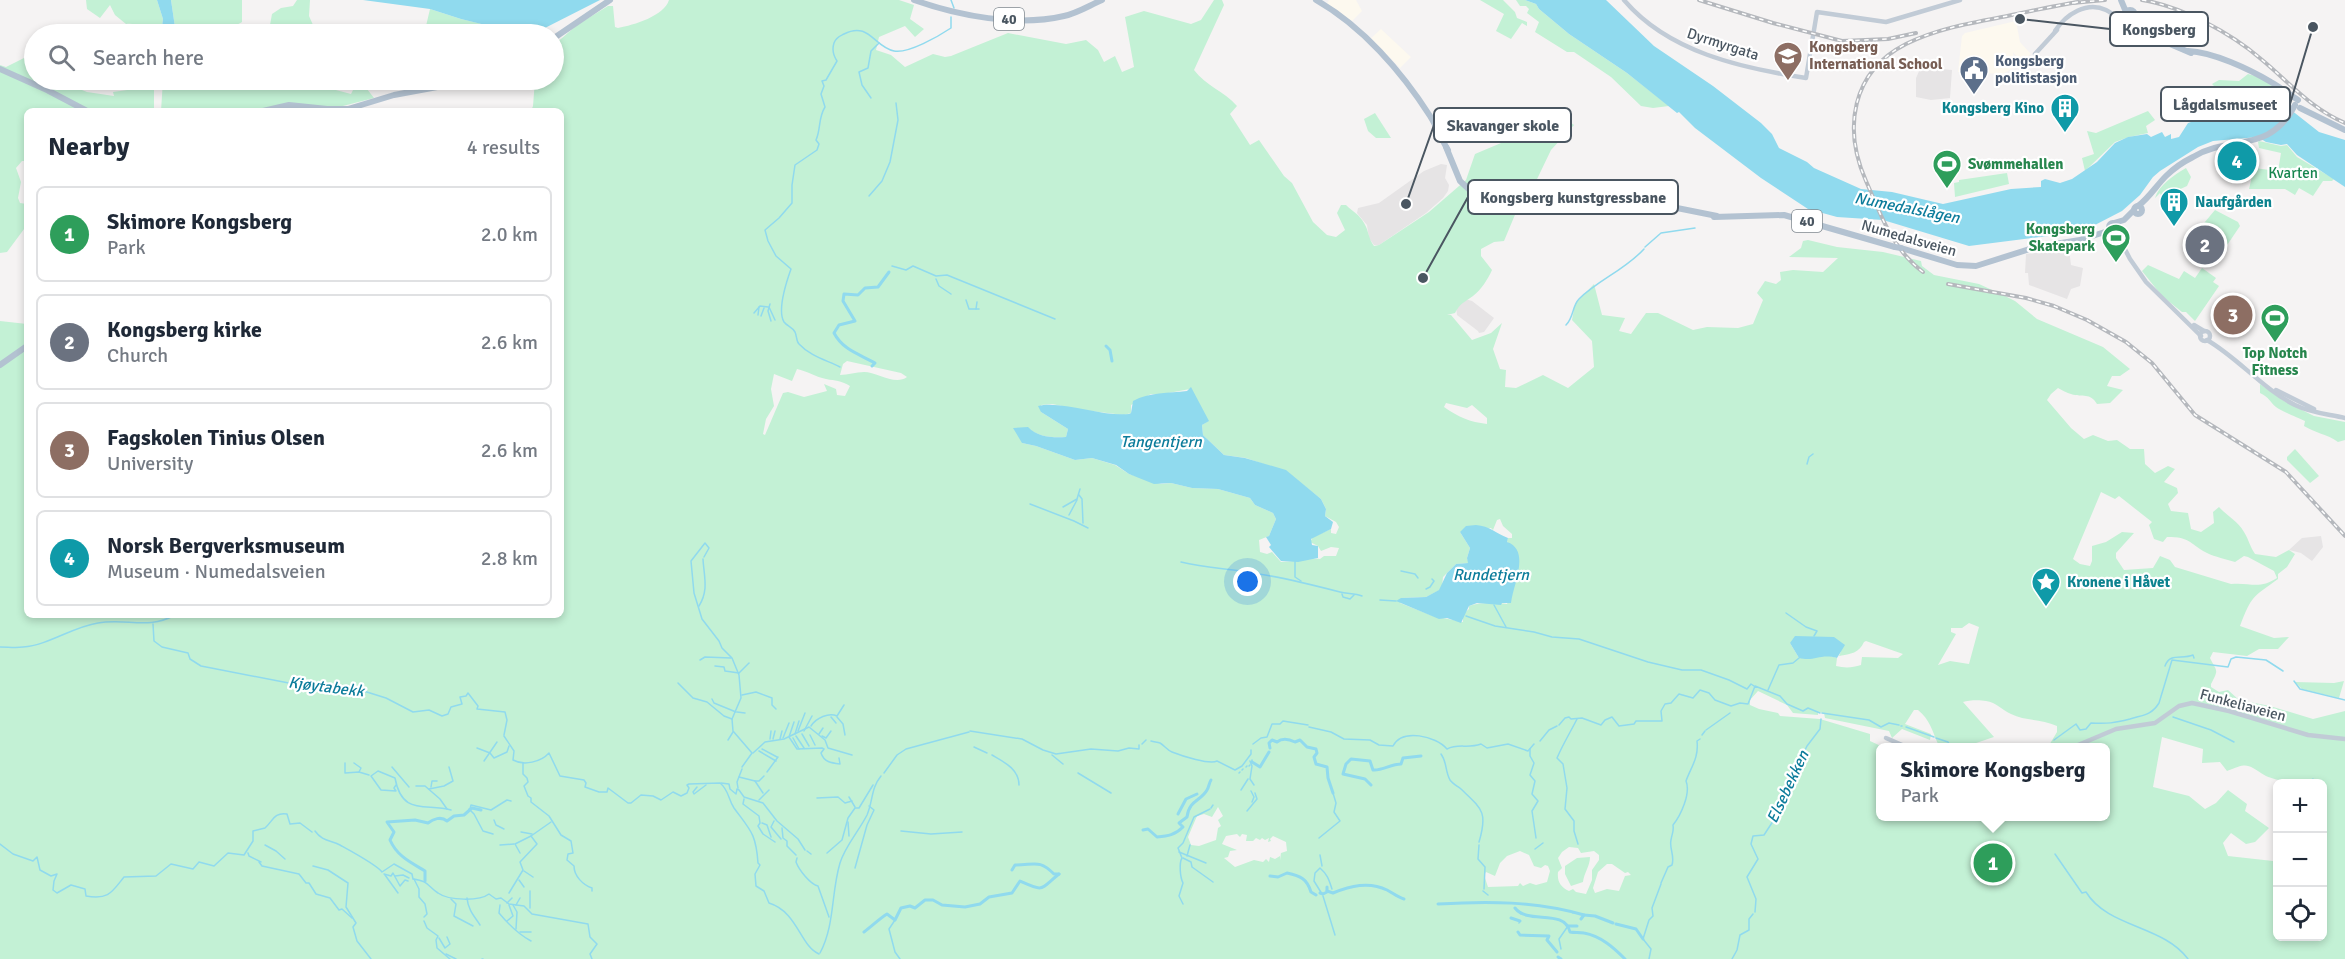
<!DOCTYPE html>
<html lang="en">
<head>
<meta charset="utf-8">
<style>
  body { margin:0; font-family:Signika,sans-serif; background:#f6f6f7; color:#1f2937 }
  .controls { position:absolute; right:18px; bottom:18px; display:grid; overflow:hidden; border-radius:9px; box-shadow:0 3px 9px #0003 }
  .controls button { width:54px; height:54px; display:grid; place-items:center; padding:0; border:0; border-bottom:2px solid #e0e1e3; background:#fff; color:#1f2937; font:30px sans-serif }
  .you { position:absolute; left:1248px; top:582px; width:21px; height:21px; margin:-15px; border:4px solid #fff; border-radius:50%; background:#1a73e8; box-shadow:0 0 0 9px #1a73e833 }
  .badge { display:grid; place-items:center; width:39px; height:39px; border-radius:50%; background:#1a73e8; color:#fff; font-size:20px; font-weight:700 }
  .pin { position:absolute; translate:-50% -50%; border:3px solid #fff; box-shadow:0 2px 6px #0006 }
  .popup { position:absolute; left:1876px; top:743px; width:234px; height:78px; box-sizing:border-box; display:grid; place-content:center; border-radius:9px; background:#fff; filter:drop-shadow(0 2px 4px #0005); font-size:20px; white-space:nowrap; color:#747a83 }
  .popup b { font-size:22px; color:#1f2937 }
  .popup::after { content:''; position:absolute; left:50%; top:100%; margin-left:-12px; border:12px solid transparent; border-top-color:#fff }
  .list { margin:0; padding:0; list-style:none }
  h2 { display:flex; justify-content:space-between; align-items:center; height:78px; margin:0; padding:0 24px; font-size:26px }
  h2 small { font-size:20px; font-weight:400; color:#747a83 }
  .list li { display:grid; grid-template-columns:39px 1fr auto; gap:18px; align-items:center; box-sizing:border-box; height:96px; margin:0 12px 12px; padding:0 12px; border:2px solid #e0e1e3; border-radius:9px }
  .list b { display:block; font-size:22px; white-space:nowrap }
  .list p { margin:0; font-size:20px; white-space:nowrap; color:#747a83 }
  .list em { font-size:20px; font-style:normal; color:#747a83 }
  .icon { flex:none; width:33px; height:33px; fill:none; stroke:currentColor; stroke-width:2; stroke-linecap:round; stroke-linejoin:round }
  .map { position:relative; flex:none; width:2345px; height:959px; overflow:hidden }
  .search { position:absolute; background:#fff; box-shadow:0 3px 9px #0003; left:24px; top:24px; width:540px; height:66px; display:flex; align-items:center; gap:15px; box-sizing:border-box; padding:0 21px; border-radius:33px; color:#747a83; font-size:22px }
  .panel { position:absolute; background:#fff; box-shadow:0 3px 9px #0003; left:24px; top:108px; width:540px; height:510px; border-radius:9px }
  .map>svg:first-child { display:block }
</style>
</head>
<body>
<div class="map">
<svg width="2345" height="959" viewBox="0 0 2345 959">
  <rect width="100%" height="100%" fill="#f5f3f3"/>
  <g fill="#fdf9ef">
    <path d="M1329,0h27l6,11 -10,10 -26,-16z"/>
    <path d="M2016,21l4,21 11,12 -10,8 -8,-10 2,15 -12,7 -45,-2 4,-36 3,-3z"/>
    <path d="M1381,29l30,28 -11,11 -29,-30z"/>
  </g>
  <g fill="#e6e4e5">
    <path d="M1921,67l31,3 -2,28 -19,2 -15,-3v-19z"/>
    <path d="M1441,164l6,1 -2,13 4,7 -1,6 -5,7 -17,15 -47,32h-5l-5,-7 -2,-13 -10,-12 1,-5 21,-5 45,-32z"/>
    <path d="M2069,249l2,16 12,3 -3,18 -9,3 -4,10 -38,-14 -1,-12h-3l1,-19z"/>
    <path d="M1465,299l7,2 22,17 -10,14 -5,1 -1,-2 -21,-16 -1,-8z"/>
    <path d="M2321,536l2,11 -11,14 -11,-8 -12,-3 13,-12z"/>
  </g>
  <g fill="#c3f1d5" fill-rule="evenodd">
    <path d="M86,0h71l6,19 -2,15h-15c-5,-8 -10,-11 -20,-10l-11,-9 -5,-10 -10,13 -13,-9z"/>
    <path d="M171,0h71v22l-7,4 -1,5 4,3h-62z"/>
    <path d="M297,0h13l-1,16 8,18h-42l-5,-9 2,-11 9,-6 12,-2z"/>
    <path d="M669,0h230l15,5 -4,14 14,10 -9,8 -10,-11 -26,11 -3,13 15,5 14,12 28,-13 12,3 6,-1 57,-23 58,11 20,-4 12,10 6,12 11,-6 7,16 12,-5 -9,-50 19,-6 47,13 10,-4 13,-20h8l2,5 -30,65c12,16 30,21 43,36l-7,8 20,31 9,-5 25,36 8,7 21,39 14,13 9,2 9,-7 -8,-17 4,-8h5c6,6 14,10 18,18 5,8 4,15 10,23l5,-1 50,-33 37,-32 9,-26 52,-22 29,-20 18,13 -23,25 -24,50 -10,10 -13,31 -10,1 -13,7v7l11,14c-4,9 -11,20 -19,26 -8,6 -13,7 -18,17l-8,2h4l21,25 19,-7 11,-10 -9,26 7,20 6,1 -1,17 11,1 27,-13 25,13 26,-21 -2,-26 -20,-21 3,-16 19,-20 8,31 23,3 -6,13 12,3 15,-21h12l35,17 14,-3 31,1 15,-4 10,-24 -6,-7 8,-12 11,3 5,-4 -1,-8 13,-2 30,2 15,-14 -49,-1 12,-9 2,-7 5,-1 29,7 46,5 38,9 1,5 12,9 45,9 24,11 12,6 22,18 66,28 27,22 -10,7h-8l-5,10 16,4 -13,13 -13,1c-7,-12 -14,-6 -26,-10 -4,-1 -9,-4 -13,-6l-7,6 -4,6 24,28 13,11 9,-4 15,6 9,-1 13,9h14l1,15 10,9 13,-7 7,3 -11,13 13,6 1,5 -10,11 3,7 17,2 3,16 10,3 13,-9 -1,-11 6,-5c8,9 19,14 25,25 5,8 6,15 11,22l21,3 13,-7 6,4 -8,13 -9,7v5c-26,19 -26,16 -38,47l34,12 15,-1 -11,12h-19l-12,7 -34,-4 -3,6c7,14 9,11 1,26v3l8,5 9,-2 11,10 31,6 43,13 32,-8v248h-2345v-638l27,3v291h534v-504h-30l2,-5 2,-26h19v-35l23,-20 31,-19h5l2,21 3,1c16,-3 46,-12 51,-28zM847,361l54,12 6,4c-12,9 -30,-5 -43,-5 -8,0 -16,3 -24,3l3,-11zM797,369c10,2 19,8 29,10 10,2 14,1 24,7l-5,10 -8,-1 -1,-6 -12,-5 3,7 -23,6 -16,-5 -5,1 -18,42 -2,-1 3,-15 8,-13 -3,-17 3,-15 18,7zM1190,389l18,32 -6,4 1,10 21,20 22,3 41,14 34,27 5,10 -1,7 11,6 3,5 -3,7 -5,-1v-4l-18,8 -3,5 8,4 3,5 10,-4 8,1 -3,8h-12l-4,3c-7,-1 -29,3 -39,3l-9,-10 -5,2 -7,-2 -1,-12 10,-4 7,-17 -3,-6 -18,-8 -5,-7 -32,-9 -26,-1 -21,-5 -10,1 -32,-10 -14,-9 -23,-7 -17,2 -39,-14 -14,-3 5,-16c10,10 26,11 39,10l2,-8 -27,-17v-7l11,-1 30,6 42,5 7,-2v-8l20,-11h12zM1446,403l21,5 5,-3 15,13v6c-17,-2 -29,-7 -43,-17zM2101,492l14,7 4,-3 33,26 -3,3 5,14 9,3 4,-5c24,0 21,6 40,16 8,4 19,6 28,9l9,-6 4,1 26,14 3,7c-18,12 -27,4 -46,6l-56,-17 -5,-7 -10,-4 -7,12 -29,2 -8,-12v-5l18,-20 -12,-1 -16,10 -14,4v15l-2,5 -10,-2 -7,-5zM1500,519l3,7 9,8v4h-4l-1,3c10,25 12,39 0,63 -11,-1 -26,-2 -38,2v3l-6,5v8l-30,-6 -33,-13 1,-5 25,-1 14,-7 2,-3 1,-10 13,-13 13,-1 -2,-5 3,-10 -10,-16 31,-4 2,2 4,-10zM1969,623l10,4 -10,37 -19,-3 -12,4 18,-31 -5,-2v-4h11zM1866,641l37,13 -5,4 -36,-1 -1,8c-9,3 -17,3 -25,1l1,-8 -13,-4 -25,4 -9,-15 51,8 -2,5c12,-2 20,-3 25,-14zM1758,691l29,14 6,8 25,2v-3l6,1 1,5 64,13 3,7 10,-9 28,11 1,-6 -26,-10 9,-14h4c12,10 14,20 20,34 16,10 39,-2 56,-7l-31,-35c6,-2 17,-2 23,-1 10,1 17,10 25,13 14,7 31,5 46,12v6l-9,15 58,1v68h-226v-68l3,-1 -13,-6v-7l-50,-15 -40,-3 -2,-3 -19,-4 -9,-4v-5zM2162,737l41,12 -1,14 18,-1 7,9c21,-9 20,-7 39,5 6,3 13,3 18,7l38,1v152h-44l-1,-81 -4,6 -45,-5 -5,-13 8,-10 15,11 9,-2 14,-14 -24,-17 2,-7 -19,-14 -12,13 -11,6 -16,-13 -36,-9zM1218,807l5,9 -5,4 3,6 -3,2 -2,12 -17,6 -8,-1 -3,-8 9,-21 7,-2 8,3zM1237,834l3,3 2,-3 5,1 -1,6h7l3,-3 4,2 2,-2 3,2 4,-2 -1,4 3,-1 -1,-2 3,-3 13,6 1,9 -6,2 -1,7v-4l-5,3 -5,-2 -1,5 -3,-3 -3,3 -9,-2 -19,7 -11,-9 4,-1 2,-6 7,-1 -15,-6 4,-8zM1569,847l9,1 3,5 13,-2 5,4v5l-7,10v10l-6,14 -10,-2 -3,-3 -4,2c-8,-4 -12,-9 -11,-19l4,-4 -4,-10 4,-6zM1520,851l9,4 5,11 7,2 4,-3 3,1 2,5 -3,11 -11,3 -6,-2 -7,3 -3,-3 -2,3 -30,1 -4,-12 2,-3 9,4 5,-13 7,-7zM1607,864h5l13,9 3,-1 3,3 -6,1 -6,15 -12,-2 -12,4 -2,-5 5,-16z"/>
    <path d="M1480,0h23l12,12 2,6 10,4v4l-5,-3 -11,16 -15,-8 8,-17z"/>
    <path d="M1516,0h9l11,4 3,5 30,25 58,39 42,33 -16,2 -12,-2 -30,-29 -37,-25h-7l-32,-20 4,-10 -12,-9 2,-4 -3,-3h-6z"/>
    <path d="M430,9l31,10 56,13 -1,2h-66l-24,-8z"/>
    <path d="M24,58l10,7v15h23l30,12 27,4 -1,-4 21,-3 5,-6 7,5 4,-8h4v31h-127v50h-5l-6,7 5,14 -3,16 2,5 7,1v21l-20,27 -7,1v-188l6,2z"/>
    <path d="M2248,74c16,3 33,16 43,28v5c-20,-8 -21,-26 -46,-13l-17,-5 -8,3 -8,-8 7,-4 20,1z"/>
    <path d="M163,80h135l53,14 5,-10 -24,-4h28l14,18 -39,10 -3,3h-171z"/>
    <path d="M2148,111l7,9 -9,6 2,7 -19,4 -14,5 -30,29 -3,-13 12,-4 -7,-23 9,2z"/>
    <path d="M1375,113l16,25h-15l-8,-7 -4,-12z"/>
    <path d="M2259,141l22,5 6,-1 10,12 37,22 -2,2h-9l-10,15 -14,-8 -4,7 -10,-6h-36l5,-21 24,3 3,-18 -22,-5 -1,-6z"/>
    <path d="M2186,168l5,9 -4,9 -11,5 -8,8 -6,-1 -2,-5 -5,5c4,-13 19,-23 31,-30z"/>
    <path d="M2007,173l2,11 -54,13 -1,-14 5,-1v-2z"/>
    <path d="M2215,210l23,12 2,4 -21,31 -5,2 -9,-7 1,-1 4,2 4,-6 -3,-3 1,-2 -11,-5 -5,7 3,2 -1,2 -9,-7z"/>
    <path d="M2148,265l31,14 5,-8 11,7 7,-10 14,10 -3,4 6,4 -24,35 -9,-9h-4l-20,-16 -20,-25z"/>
    <path d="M2260,384l24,17 30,15 31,6v18l-7,2c-11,-8 -23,-9 -34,-16l1,-5c-7,-3 -24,-10 -29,-14 -7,-6 -6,-9 -16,-14z"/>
    <path d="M2295,449l24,27 -9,7 -23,-23v-3z"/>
    <path d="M2344,681l-5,17 -37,-9 -7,-7 39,1z"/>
    <path d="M1590,857c0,9 -6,16 -7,25l-12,4 -6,-12v-8l12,-8z"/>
  </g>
  <g fill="#90daee">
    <path d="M157,0h14l5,34h-15l2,-15z"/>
    <path d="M363,0h237l-63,32 -15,2 -61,-15 -31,-10z"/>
    <path d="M1525,0h81l48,46 59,40 48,37 11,11 7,14 28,14 7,6 47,21 31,3 51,12 68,-15 30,-2v-6l4,-2 15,4 12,-4 25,-17 18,-19 13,-6 19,-3 4,3 11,-5 3,5 6,-3v5l8,-2 9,-14 3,-1 -1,-3 6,-1 7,-8 10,4h10l3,5 3,-1 3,-5c-4,-15 -10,-11 -22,-14l17,-9 14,5 16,-6 14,5 48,38 26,8v47l-48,-32 -10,-11 -6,1 -15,-3 -8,-5 -45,4 -15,6 -38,24 -7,6 -13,18 -18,16 -31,16 -27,7 -95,12 -86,-26 -46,-3 -29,-8 -47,-31 -66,-50 -16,-16 -2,1 -50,-40 -58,-39 -30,-25 -3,-5z"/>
    <path d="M1191,387l18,34 -7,4 1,10 21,20 21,3 41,12 35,29 5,10 -1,7 8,6 -2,7 -20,10 1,6 6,1v12l-20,4 -17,-1 -12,-14 2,-2 -5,-8 3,-1 7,-17 -3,-6 -18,-8 -5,-7 -32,-9 -26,-1 -21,-5 -17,1 -25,-10 -13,-9 -24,-7 -17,2 -39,-14 -14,-3 -9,-15 15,-1c9,10 25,11 38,10l2,-8 -27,-17 -3,-6c23,-6 64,11 91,8l2,-1 2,-12c16,-9 36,-8 54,-10z"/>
    <path d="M1476,525c14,1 19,8 32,13l-1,4c24,8 6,43 4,61h-9l-1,2 -24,-2 -8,3 -8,17 -14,-5 -8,1 -43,-18 5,-3 25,-1 13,-7 8,-17 9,-9 12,-1 -1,-5 3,-10 -10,-16 6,-6z"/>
    <path d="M1795,636l39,1 11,8 -8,13c-17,-5 -22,4 -38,0l-9,-15z"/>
  </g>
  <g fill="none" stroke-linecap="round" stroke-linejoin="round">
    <g stroke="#90daee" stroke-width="1.5">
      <path d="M951,0l3,8"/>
      <path d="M871,98l-9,-13 -3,-13 9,-4 3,-17 8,-8"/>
      <path d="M869,196l13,-15 8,-19 8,-42 -2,-17"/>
      <path d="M1645,247l16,-14 34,-5"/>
      <path d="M892,266l14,4 7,-4 23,10 11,-1 108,44"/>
      <path d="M936,279l3,7 12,8"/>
      <path d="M966,300l3,9h10"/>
      <path d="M770,304l-2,7 3,10"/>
      <path d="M769,307l6,13"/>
      <path d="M976,309l1,-7"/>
      <path d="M754,313l6,-7 8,1"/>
      <path d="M758,315l1,-8"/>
      <path d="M761,316l3,-8"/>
      <path d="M1566,325c8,-8 6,-19 13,-26 19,-19 46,-29 65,-50"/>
      <path d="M840,367c-14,-7 -30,-11 -41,-23 -3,-3 -2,-8 -4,-12 -3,-5 -8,-6 -11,-10 -7,-12 2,-39 7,-53l-15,-13 -8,-15 -3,-11 14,-12 13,-15v-18l3,-20 22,-15 2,-6 -3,-4c5,-11 2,-22 9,-33l-4,-13 3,-8 -2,-5 4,-1 11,-19c-4,-6 -5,-12 -3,-18 2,-6 6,-7 10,-9 25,-13 30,13 50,17 14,3 45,-15 57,-23v-11"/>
      <path d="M1807,464l2,-7 4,-3"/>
      <path d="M1079,495l3,4 1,24"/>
      <path d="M1030,504l44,17 14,7"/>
      <path d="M1063,507l14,-8 3,-10"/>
      <path d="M1069,515l8,-15"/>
      <path d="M704,557l5,-9 -4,-5 -14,18 3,32 8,26 17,22 3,7 10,10 7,17 2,23 -9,21 1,12 19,22 -10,14"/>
      <path d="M1181,562c25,6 51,7 78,12 26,4 54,11 81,18 7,2 15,1 22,4"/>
      <path d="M1295,562v15l6,4"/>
      <path d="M1401,571l14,3 3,4"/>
      <path d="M1426,589l4,-2 4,-6 -2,-2"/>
      <path d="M1342,594l1,3 7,2 4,-4"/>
      <path d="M1380,600l16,1"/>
      <path d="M1494,605l12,22"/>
      <path d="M699,606c10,-16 5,-29 4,-47"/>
      <path d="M1786,613l20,14 11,4 -3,5"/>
      <path d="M1466,616l29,10 39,6 18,5 27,2 69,23 34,8h19l28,10 18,9 4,-5 3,2"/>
      <path d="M153,624l1,17 8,6 26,6 2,6 11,7 98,19 55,3 32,10 27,14 16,-2 13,6 6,-2 3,-7 11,-3 -2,-7 6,-1 2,-3 10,13 -1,3 28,3 2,8 -3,15"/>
      <path d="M0,647c8,0 16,1 23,0 26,-2 49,-20 75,-24 29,-5 50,7 77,-8"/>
      <path d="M700,660l5,-3 26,1"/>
      <path d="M715,666l9,1 1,4 14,2"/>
      <path d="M2165,666c5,-14 17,-6 28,-11l1,3"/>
      <path d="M739,673l10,-10"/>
      <path d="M2294,681l6,8 45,11"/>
      <path d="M678,683l15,15 14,4 17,14 8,3"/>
      <path d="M1768,690l11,-25 14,-2 6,-5"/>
      <path d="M742,695l14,-3 16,6v7l4,4"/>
      <path d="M712,699l2,4 22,9"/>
      <path d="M737,712l8,1"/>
      <path d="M1822,713l47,7 12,7 8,-4 10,2"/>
      <path d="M831,717l5,6"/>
      <path d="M837,717l6,7 2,11"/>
      <path d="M2173,717l38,13 23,12"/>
      <path d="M1577,719c-6,12 -14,25 -20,39l6,6 4,24 -2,21 9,12v10l4,13"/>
      <path d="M794,722l-5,15 8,12 25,-1 2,1 -3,4c3,9 10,10 19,11l-1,-6"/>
      <path d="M1559,725l6,-7 4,-1 2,2 11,-1 19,7 4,-5 7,-3 7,9 15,-2 2,-3h26l-1,-10 4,-7 6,-1 8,-9 14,4 7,-8 9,3 6,7 16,6 9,-3 8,1 7,-18 25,10 7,8 16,7 5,-3 12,5"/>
      <path d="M811,726c5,-8 18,-14 26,-10l7,-11"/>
      <path d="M1901,726h1"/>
      <path d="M1309,727l22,5 13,7 26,1 9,5 14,1c9,-18 43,-10 54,3 12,-6 20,0 34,-5l6,4 21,-4 20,7 6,-7"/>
      <path d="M1906,727l28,10"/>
      <path d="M1706,730l24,-17"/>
      <path d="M798,731l7,-18"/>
      <path d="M804,731l8,-15"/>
      <path d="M970,731l52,8 21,11 13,4 35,-5 27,2 11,-3 10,1v-4"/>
      <path d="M795,734l4,-13"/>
      <path d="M802,734l7,12"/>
      <path d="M819,734l4,-6"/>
      <path d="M810,735l5,10"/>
      <path d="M1702,735l3,-4"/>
      <path d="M504,736l10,15 -1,9c11,6 28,2 36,-7l11,23 24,4 2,3 -1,4 14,5h8l1,-4 20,15h3l10,-8 12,1 8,4 12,-8 8,4 6,-3 2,-5 -2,-3 2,-1 31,-1c9,7 8,16 14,25 16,22 22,25 24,55l2,2 -5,9 1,12 8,5 5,12c29,9 31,43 50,51"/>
      <path d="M796,736l8,12"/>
      <path d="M822,736l4,2 5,-7"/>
      <path d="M783,738l6,-15"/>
      <path d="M793,738l6,11"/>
      <path d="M1936,738l12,4 3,6"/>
      <path d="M770,739l1,-8"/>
      <path d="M773,739l2,-8"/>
      <path d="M780,739l2,-8"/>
      <path d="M728,740l5,-8"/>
      <path d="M2054,740l22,-16 4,6 6,-1 5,-6c17,1 23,0 39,-4 12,-4 21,-3 29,-16l13,-43 56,7 3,-8 5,-2 30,3 17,11"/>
      <path d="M1151,741c3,1 6,1 9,2 4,2 7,7 12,9 10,4 38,13 45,9l18,9 7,-4 9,-12v-4"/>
      <path d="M1540,741l9,-11 8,-4"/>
      <path d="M1142,744l4,-4"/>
      <path d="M1253,744l8,-6 6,-1 5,-13h8l3,-3 25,4"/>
      <path d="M974,747l13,6"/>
      <path d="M477,748l13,5 4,5 13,-6 2,-6"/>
      <path d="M762,749l15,8"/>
      <path d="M1530,749v7l4,7 -4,12 5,6 -3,13 6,7 -6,10 4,27"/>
      <path d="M759,751l17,10"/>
      <path d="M753,753l12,-11 19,-3 25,-12 16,13 3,8 24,7"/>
      <path d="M1441,754c6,8 4,17 9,26 3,4 7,6 11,9 21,20 27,23 18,53"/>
      <path d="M992,755c12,7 27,14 27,30"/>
      <path d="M1052,755l11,9"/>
      <path d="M1252,760v2"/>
      <path d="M484,761l13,-19"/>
      <path d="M1250,761l2,5 -2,13 4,6"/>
      <path d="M345,763v10l14,-1 10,3"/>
      <path d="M354,763l7,5 -2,4"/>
      <path d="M523,763v11l4,4 1,4 -4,4 4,10 3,2v4l18,14 12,19 10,6 2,12 -5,1 -1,6 7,6c0,10 9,19 18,22v3"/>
      <path d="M1249,766l1,-1"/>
      <path d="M392,767l17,20"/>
      <path d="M1246,767l1,-1"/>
      <path d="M1242,770l1,-1"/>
      <path d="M767,772l11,-15"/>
      <path d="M884,773l13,-18 9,-6 63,-17"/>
      <path d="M1078,773l33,20"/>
      <path d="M1239,773l1,-1"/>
      <path d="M739,777l16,4 8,12"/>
      <path d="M755,781h4l5,-5"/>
      <path d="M721,783l8,1 1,5 6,5 1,-5 2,1 5,7 19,6 14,18 21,18 7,11"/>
      <path d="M2309,784l4,-5"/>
      <path d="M396,785l-2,3 2,3 -15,-1 -10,-14 7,-5 17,7c7,38 30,25 56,32"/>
      <path d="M416,786h9l15,13 7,10"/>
      <path d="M431,787l1,-6h5"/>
      <path d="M697,787l-4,5 1,2 12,-9"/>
      <path d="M738,788l-1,-6 5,-13"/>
      <path d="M429,789l15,-3 9,-5 -4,-14"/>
      <path d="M1241,790l7,-11"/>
      <path d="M1251,791l3,6 -2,5"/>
      <path d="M849,797l6,10"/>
      <path d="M817,798l21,-1 7,6 7,-2"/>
      <path d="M744,799l-1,5 16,12 1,7 -2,3 5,8 12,8"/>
      <path d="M759,800l10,-10"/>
      <path d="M1211,808l2,-3"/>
      <path d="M469,809l5,5 9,17 10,3"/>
      <path d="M470,809l1,-4 20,5 16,-10 4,1"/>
      <path d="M1247,811l10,-12 -2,-6"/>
      <path d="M494,820l2,5 8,4"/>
      <path d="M774,821l-3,6 10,12"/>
      <path d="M848,822l1,14"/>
      <path d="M762,823l5,2 4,12"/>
      <path d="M782,828l1,10 4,3v5l9,9"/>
      <path d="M315,831c7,10 15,9 25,14 9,5 37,20 42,27l12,-8 18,10 1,5c16,2 14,7 25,14 11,8 42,8 51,1l7,5 5,-1 8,6 15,2 8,8 56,10 2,13 7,7 -7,10 2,5"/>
      <path d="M901,831l30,3 31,-2"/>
      <path d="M521,832l11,2"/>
      <path d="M1319,838l21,-17 -6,-9 2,-9 -3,-10"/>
      <path d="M0,844l13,10 20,7 4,-4 3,13 11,6 6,-2 -3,7 -1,9 4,3 14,-8 14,4 1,7c23,4 26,-4 38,-19l32,-1 15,-12 22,5 6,-7 15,4 14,-13 16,2 9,-14v-10l12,-3c8,-7 9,-16 22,-14l3,10 10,-1 12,9"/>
      <path d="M265,845l11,6 9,8"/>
      <path d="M500,845l14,-1"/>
      <path d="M1479,845l-1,14 7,8 -1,22"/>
      <path d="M1535,849l8,-6"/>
      <path d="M807,851l4,3"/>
      <path d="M1179,852l27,11"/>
      <path d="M248,853l1,3 12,6"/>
      <path d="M520,853l-5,-9 16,-8"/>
      <path d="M827,853l15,-13 6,-22 7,-10h4l14,-23"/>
      <path d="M2055,854l27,39 4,-1c22,36 77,33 102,67"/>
      <path d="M1320,855l2,11"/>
      <path d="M1187,856l3,-11"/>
      <path d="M797,858l-1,4c3,8 14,22 22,24l11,31"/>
      <path d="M1183,858l8,4 1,5 21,15"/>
      <path d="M259,862l3,4 37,8 7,9h3l7,11 14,4 9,12 3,-1 10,9"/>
      <path d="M313,866l15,4 20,13 -2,24 10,16 -3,4 4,14 14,18"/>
      <path d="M855,868l12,-43 7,-15 -5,-4"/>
      <path d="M524,871l9,6"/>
      <path d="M384,874l7,2 2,-3 7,13 5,-6 3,1"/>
      <path d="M385,875l13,18"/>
      <path d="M395,876l8,-1 6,3"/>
      <path d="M414,879l5,10v8l6,7 2,10 -3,3"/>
      <path d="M519,880l5,7"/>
      <path d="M1661,883l7,-16 4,-2c3,-9 -3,-17 -1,-25 1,-7 3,-8 2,-15 8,-10 18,-32 13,-44 5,-14 13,-23 11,-40l3,-2"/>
      <path d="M1483,891l5,4"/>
      <path d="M509,893l14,-23 -3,-8 17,-18 -6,-8 20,-14"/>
      <path d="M1322,894l-8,-13 1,-8 5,-5c8,7 9,12 12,21"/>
      <path d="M1323,896l12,39"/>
      <path d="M467,898c1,12 8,19 13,27"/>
      <path d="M451,899l5,5 -2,12 19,10"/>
      <path d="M507,903l5,-5"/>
      <path d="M1183,904l-4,-8 4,-13c-3,-6 -4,-20 -1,-25l-4,-10 5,-5 11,-26 16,-8"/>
      <path d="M500,905l-1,8c10,12 19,21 32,28"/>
      <path d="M513,905l4,7 -1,17"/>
      <path d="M516,905l4,-7"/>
      <path d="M530,908v-17"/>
      <path d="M1572,912l1,1"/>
      <path d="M1755,912l1,-13 -9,-22 11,-18 -7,-15 2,-8 11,-1 15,-23 4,-16 24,-50 13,-17 1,-10"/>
      <path d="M1521,914v-1"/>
      <path d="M895,920l-6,9 6,23 5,7"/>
      <path d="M424,921l3,7 11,8 -2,4 1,8 13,11"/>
      <path d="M507,921l6,-5 -4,-11"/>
      <path d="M1519,923l1,-2"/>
      <path d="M520,932h11"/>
      <path d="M1578,932v1"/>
      <path d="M439,938l6,10 5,-4 -3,-7"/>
      <path d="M1561,949l-2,-10 9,-13"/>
      <path d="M820,953c15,-28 11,-60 20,-90 5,-17 19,-32 27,-48 6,-14 4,-27 14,-39"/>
      <path d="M446,954l10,5"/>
      <path d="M482,959h1"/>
      <path d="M1649,959l2,-10 -8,-10 6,-19 4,-4 -1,-8 9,-24"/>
      <path d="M1732,959l5,-9 3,-15 9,-5v-11l4,-5"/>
    </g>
    <g stroke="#90daee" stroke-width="3">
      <path d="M1106,346l4,4 2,11"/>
      <path d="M872,366l3,-3c-16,-9 -32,-13 -41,-30l5,-8 16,-4 -12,-20 1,-7 14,1 7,-7 13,-1 11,-15"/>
      <path d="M1270,748l-1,-5 3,-3 5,2c5,-4 12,-3 18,0l5,-2 7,7 9,2 1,4 -3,4 2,7 11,3 1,11 5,15"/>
      <path d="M1252,762l8,5 9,-15"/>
      <path d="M1371,785l-6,-6 -22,-5 3,-10 5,-5 19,2 3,9c9,1 18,-6 28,-6l2,-6 18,-2"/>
      <path d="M1178,814l8,-15 11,-5"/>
      <path d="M1143,830l5,-1 9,8c11,-1 18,-2 26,-10l-4,-4 8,-6c2,-17 14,-16 20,-27 2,-3 2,-7 4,-10"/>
      <path d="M1012,870l3,-5c20,0 24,-6 39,9h5"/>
      <path d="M1270,876l8,1 9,-4c14,3 20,6 24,19l5,3"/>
      <path d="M425,881v-10c-15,-9 -28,-15 -35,-31l4,-8 -7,-10 28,-2 13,3c5,-4 13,-7 19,-2l7,-5 10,-1 8,-7 9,2"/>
      <path d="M1327,891l6,2c17,-7 36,-12 54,-3 6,3 10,7 17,9"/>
      <path d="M1320,893l3,1 4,-2v-5"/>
      <path d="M1438,904c50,-3 97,-3 146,11l-3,4"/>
      <path d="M1515,908c13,17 49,0 55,24 5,1 9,0 14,1 17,3 30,15 41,26"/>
      <path d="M1584,915l11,1 18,7"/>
      <path d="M1511,918l9,3"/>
      <path d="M1616,924l20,5 7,10"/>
      <path d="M1568,926h9"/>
      <path d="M864,932c8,-6 15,-13 23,-18l8,6 6,-12 9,-2 5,2 10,-8h8l9,5 23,2 15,-3 9,-7 23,-4 8,-12c25,11 19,9 39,-7"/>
      <path d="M1518,932l2,3 29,1 -2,4 10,12"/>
      <path d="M1558,957l3,2"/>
    </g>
    <g stroke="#c1cbd6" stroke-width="4.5">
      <path d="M1624,0c44,52 117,68 182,78l11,-66 69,10 74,-22"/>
      <path d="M2055,31c11,-17 32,-30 51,-21 8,4 13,11 22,9"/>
      <path d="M2035,54l22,-24"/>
      <path d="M2115,230l15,29 16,23 55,54"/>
      <path d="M2194,325l10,6"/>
      <circle cx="2205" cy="336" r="5"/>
      <path d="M2207,340c31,18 56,49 88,65 16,8 33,9 50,13"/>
      <path d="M2276,390l38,19"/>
      <path d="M1886,738l23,10"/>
      <path d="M2071,748l45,-19 39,-6 24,-17 13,-3 37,8 79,24 37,4"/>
    </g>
    <g stroke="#b3c2d1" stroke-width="6">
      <path d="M914,0c45,16 103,27 150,16 14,-3 26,-11 38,-16"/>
      <path d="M1316,0c46,26 86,72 114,116 7,11 11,23 18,34"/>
      <path d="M2121,0l5,12"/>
      <circle cx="2130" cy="15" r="5"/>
      <path d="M2130,20l26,18 35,15"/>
      <path d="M554,38l56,-38"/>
      <path d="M2188,51c25,1 61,18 83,31 9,5 18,12 27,18"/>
      <path d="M0,69l47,21 40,21"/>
      <path d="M2300,108l45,22"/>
      <path d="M263,111l26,-6 38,4h21l46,-14 81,-15"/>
      <path d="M1446,147l14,34 13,12 20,9 89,8 70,-7 65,13"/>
      <path d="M2138,206c11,-8 18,-20 28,-30 8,-8 17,-14 27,-19 38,-23 76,-2 102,-52"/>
      <circle cx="2138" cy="210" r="4"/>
      <path d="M1714,217l70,-2 111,32"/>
      <path d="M2114,223l10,-3 10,-10"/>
      <circle cx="2113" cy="227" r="4"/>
      <path d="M1901,248l56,17 19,1 60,-19 44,-7 31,-10"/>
      <path d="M0,365l27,-19"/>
    </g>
    <g stroke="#b5b8bd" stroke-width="4">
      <g id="rail">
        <path d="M1699,0l74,23 69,18 46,-2 28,-6"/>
        <path d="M2142,0c39,6 89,33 119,59 28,23 49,49 84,64"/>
        <path d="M2072,3l33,-3"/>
        <path d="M1923,272c-31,-23 -42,-57 -57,-91 -23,-52 -15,-109 40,-137 30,-15 64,-21 96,-27 25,-5 51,-11 76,-15"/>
        <path d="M1948,284l78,14 28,8 33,14 39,22 26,21 43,52 91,57 59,64"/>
      </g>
    </g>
    <use href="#rail" stroke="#fff" stroke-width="1.5" stroke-dasharray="4.5" stroke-linecap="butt"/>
    <path stroke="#b3c2d1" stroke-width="6" d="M1895,247l6,1"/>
  </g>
  <defs>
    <g id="school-pin" transform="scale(1.5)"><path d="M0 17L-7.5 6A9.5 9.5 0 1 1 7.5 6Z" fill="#8d6e63" stroke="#fff"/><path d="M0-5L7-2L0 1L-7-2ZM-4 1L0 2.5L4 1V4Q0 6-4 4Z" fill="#fff"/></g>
    <g id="civic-pin" transform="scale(1.5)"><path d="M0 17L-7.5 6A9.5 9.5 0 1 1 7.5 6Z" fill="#5c6f8a" stroke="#fff"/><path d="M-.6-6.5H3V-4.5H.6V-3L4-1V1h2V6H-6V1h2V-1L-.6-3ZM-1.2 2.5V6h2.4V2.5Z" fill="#fff"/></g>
    <g id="building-pin" transform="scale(1.5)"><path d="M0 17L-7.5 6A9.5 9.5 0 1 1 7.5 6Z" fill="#0f9aa8" stroke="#fff"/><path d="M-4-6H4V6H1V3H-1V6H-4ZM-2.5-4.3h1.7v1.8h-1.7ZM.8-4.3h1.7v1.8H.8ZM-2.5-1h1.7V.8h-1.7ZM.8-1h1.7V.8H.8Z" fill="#fff"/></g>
    <g id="stadium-pin" transform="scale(1.5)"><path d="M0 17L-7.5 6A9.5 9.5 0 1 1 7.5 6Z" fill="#2e9e5b" stroke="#fff"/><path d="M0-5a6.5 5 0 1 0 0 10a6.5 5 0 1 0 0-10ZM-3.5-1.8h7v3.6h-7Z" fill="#fff"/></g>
    <g id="sight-pin" transform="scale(1.5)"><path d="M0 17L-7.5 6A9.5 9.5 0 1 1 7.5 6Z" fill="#0f9aa8" stroke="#fff"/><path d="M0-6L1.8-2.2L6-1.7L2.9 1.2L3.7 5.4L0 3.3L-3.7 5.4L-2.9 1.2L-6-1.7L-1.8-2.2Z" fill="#fff"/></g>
  </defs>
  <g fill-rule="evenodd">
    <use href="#school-pin" x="1788" y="56"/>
    <use href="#civic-pin" x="1974" y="70"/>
    <use href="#building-pin" x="2065" y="108"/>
    <use href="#stadium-pin" x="1947" y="164"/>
    <use href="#building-pin" x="2174" y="202"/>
    <use href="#stadium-pin" x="2116" y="238"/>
    <use href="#stadium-pin" x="2275" y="318"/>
    <use href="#sight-pin" x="2046" y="582"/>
  </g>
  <g text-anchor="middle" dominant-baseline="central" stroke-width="4.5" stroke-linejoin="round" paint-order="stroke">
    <g fill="#fff" stroke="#808990" stroke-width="1.5">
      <rect x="994" y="8" width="30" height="22" rx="4.5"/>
      <rect x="1792" y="210" width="30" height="22" rx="4.5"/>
    </g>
    <g font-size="14" font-weight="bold" fill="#4a5661">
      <text x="1009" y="19">40</text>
      <text x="1807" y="221">40</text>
    </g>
    <g font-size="15" fill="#4a5661" stroke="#fff">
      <text transform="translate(1723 44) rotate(18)">Dyrmyrgata</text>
      <text transform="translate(1909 238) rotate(16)">Numedalsveien</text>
      <text transform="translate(2243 705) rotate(15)">Funkeliaveien</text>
    </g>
    <g font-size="15" font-weight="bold" fill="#785e54" stroke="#fff" text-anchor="start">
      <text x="1809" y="47">Kongsberg<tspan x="1809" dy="17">International School</tspan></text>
    </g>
    <g font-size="15" font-weight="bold" fill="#4e5e75" stroke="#fff" text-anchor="start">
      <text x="1995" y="61">Kongsberg<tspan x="1995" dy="17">politistasjon</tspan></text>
    </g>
    <g font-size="15" font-weight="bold" fill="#0d838f" stroke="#fff" text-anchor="start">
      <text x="2044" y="108" text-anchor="end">Kongsberg Kino</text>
      <text x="2195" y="202">Naufgården</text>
      <text x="2067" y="582">Kronene i Håvet</text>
    </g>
    <g font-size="15" font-weight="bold" fill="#27864d" stroke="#fff" text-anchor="start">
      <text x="1968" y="164">Svømmehallen</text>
      <text x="2095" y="229" text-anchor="end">Kongsberg<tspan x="2095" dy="17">Skatepark</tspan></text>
      <text x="2275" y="353" text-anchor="middle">Top Notch<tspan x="2275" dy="17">Fitness</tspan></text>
    </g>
    <g font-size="15" fill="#17864f" stroke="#fff">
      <text x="2293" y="173">Kvarten</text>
    </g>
    <g font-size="16" font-style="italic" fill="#0c7c9b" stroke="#fff">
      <text transform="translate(1907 208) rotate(11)">Numedalslågen</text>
      <text x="1161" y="442">Tangentjern</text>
      <text x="1491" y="575">Rundetjern</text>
      <text transform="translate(326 687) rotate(7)">Kjøytabekk</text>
      <text transform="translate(1788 787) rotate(-65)">Elsebekken</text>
    </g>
  </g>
  <path fill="none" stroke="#4a5661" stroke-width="2" d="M2020 19L2110 29M2313 27L2290 104M1406 204L1434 125M1423 278L1468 197"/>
  <g fill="#4a5661" stroke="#fff" stroke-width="2">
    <circle cx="2020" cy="19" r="6"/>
    <circle cx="2313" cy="27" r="6"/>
    <circle cx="1406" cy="204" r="6"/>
    <circle cx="1423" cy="278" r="6"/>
  </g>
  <g fill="#fff" stroke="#4a5661" stroke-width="2">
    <rect x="2110" y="12" width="98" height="34" rx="6"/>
    <rect x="2161" y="87" width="129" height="34" rx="6"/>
    <rect x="1434" y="108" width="137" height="34" rx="6"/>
    <rect x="1468" y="180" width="210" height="34" rx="6"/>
  </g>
  <g font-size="16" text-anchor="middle" font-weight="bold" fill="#4a5661">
    <text x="2159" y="35">Kongsberg</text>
    <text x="2225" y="110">Lågdalsmuseet</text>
    <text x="1503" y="131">Skavanger skole</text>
    <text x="1573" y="203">Kongsberg kunstgressbane</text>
  </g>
</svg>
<div class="controls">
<button>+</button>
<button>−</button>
<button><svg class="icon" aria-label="locate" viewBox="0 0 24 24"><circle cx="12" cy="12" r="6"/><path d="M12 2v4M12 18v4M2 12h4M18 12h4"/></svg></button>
</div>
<div class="you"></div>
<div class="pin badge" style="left:1993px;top:863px;background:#2e9e5b">1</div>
<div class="popup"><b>Skimore Kongsberg</b>Park</div>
<div class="pin badge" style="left:2205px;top:245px;background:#6b7280">2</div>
<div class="pin badge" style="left:2233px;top:315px;background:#8d6e63">3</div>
<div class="pin badge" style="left:2237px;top:161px;background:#0f9aa8">4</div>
<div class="search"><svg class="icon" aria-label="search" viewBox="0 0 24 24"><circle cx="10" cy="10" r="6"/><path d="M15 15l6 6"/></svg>Search here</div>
<section class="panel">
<h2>Nearby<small>4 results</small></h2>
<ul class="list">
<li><span class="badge" style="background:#2e9e5b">1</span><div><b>Skimore Kongsberg</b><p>Park</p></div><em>2.0 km</em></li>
<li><span class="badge" style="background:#6b7280">2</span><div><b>Kongsberg kirke</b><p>Church</p></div><em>2.6 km</em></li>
<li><span class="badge" style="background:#8d6e63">3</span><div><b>Fagskolen Tinius Olsen</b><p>University</p></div><em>2.6 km</em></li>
<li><span class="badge" style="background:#0f9aa8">4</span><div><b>Norsk Bergverksmuseum</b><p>Museum · Numedalsveien</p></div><em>2.8 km</em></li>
</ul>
</section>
</div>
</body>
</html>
